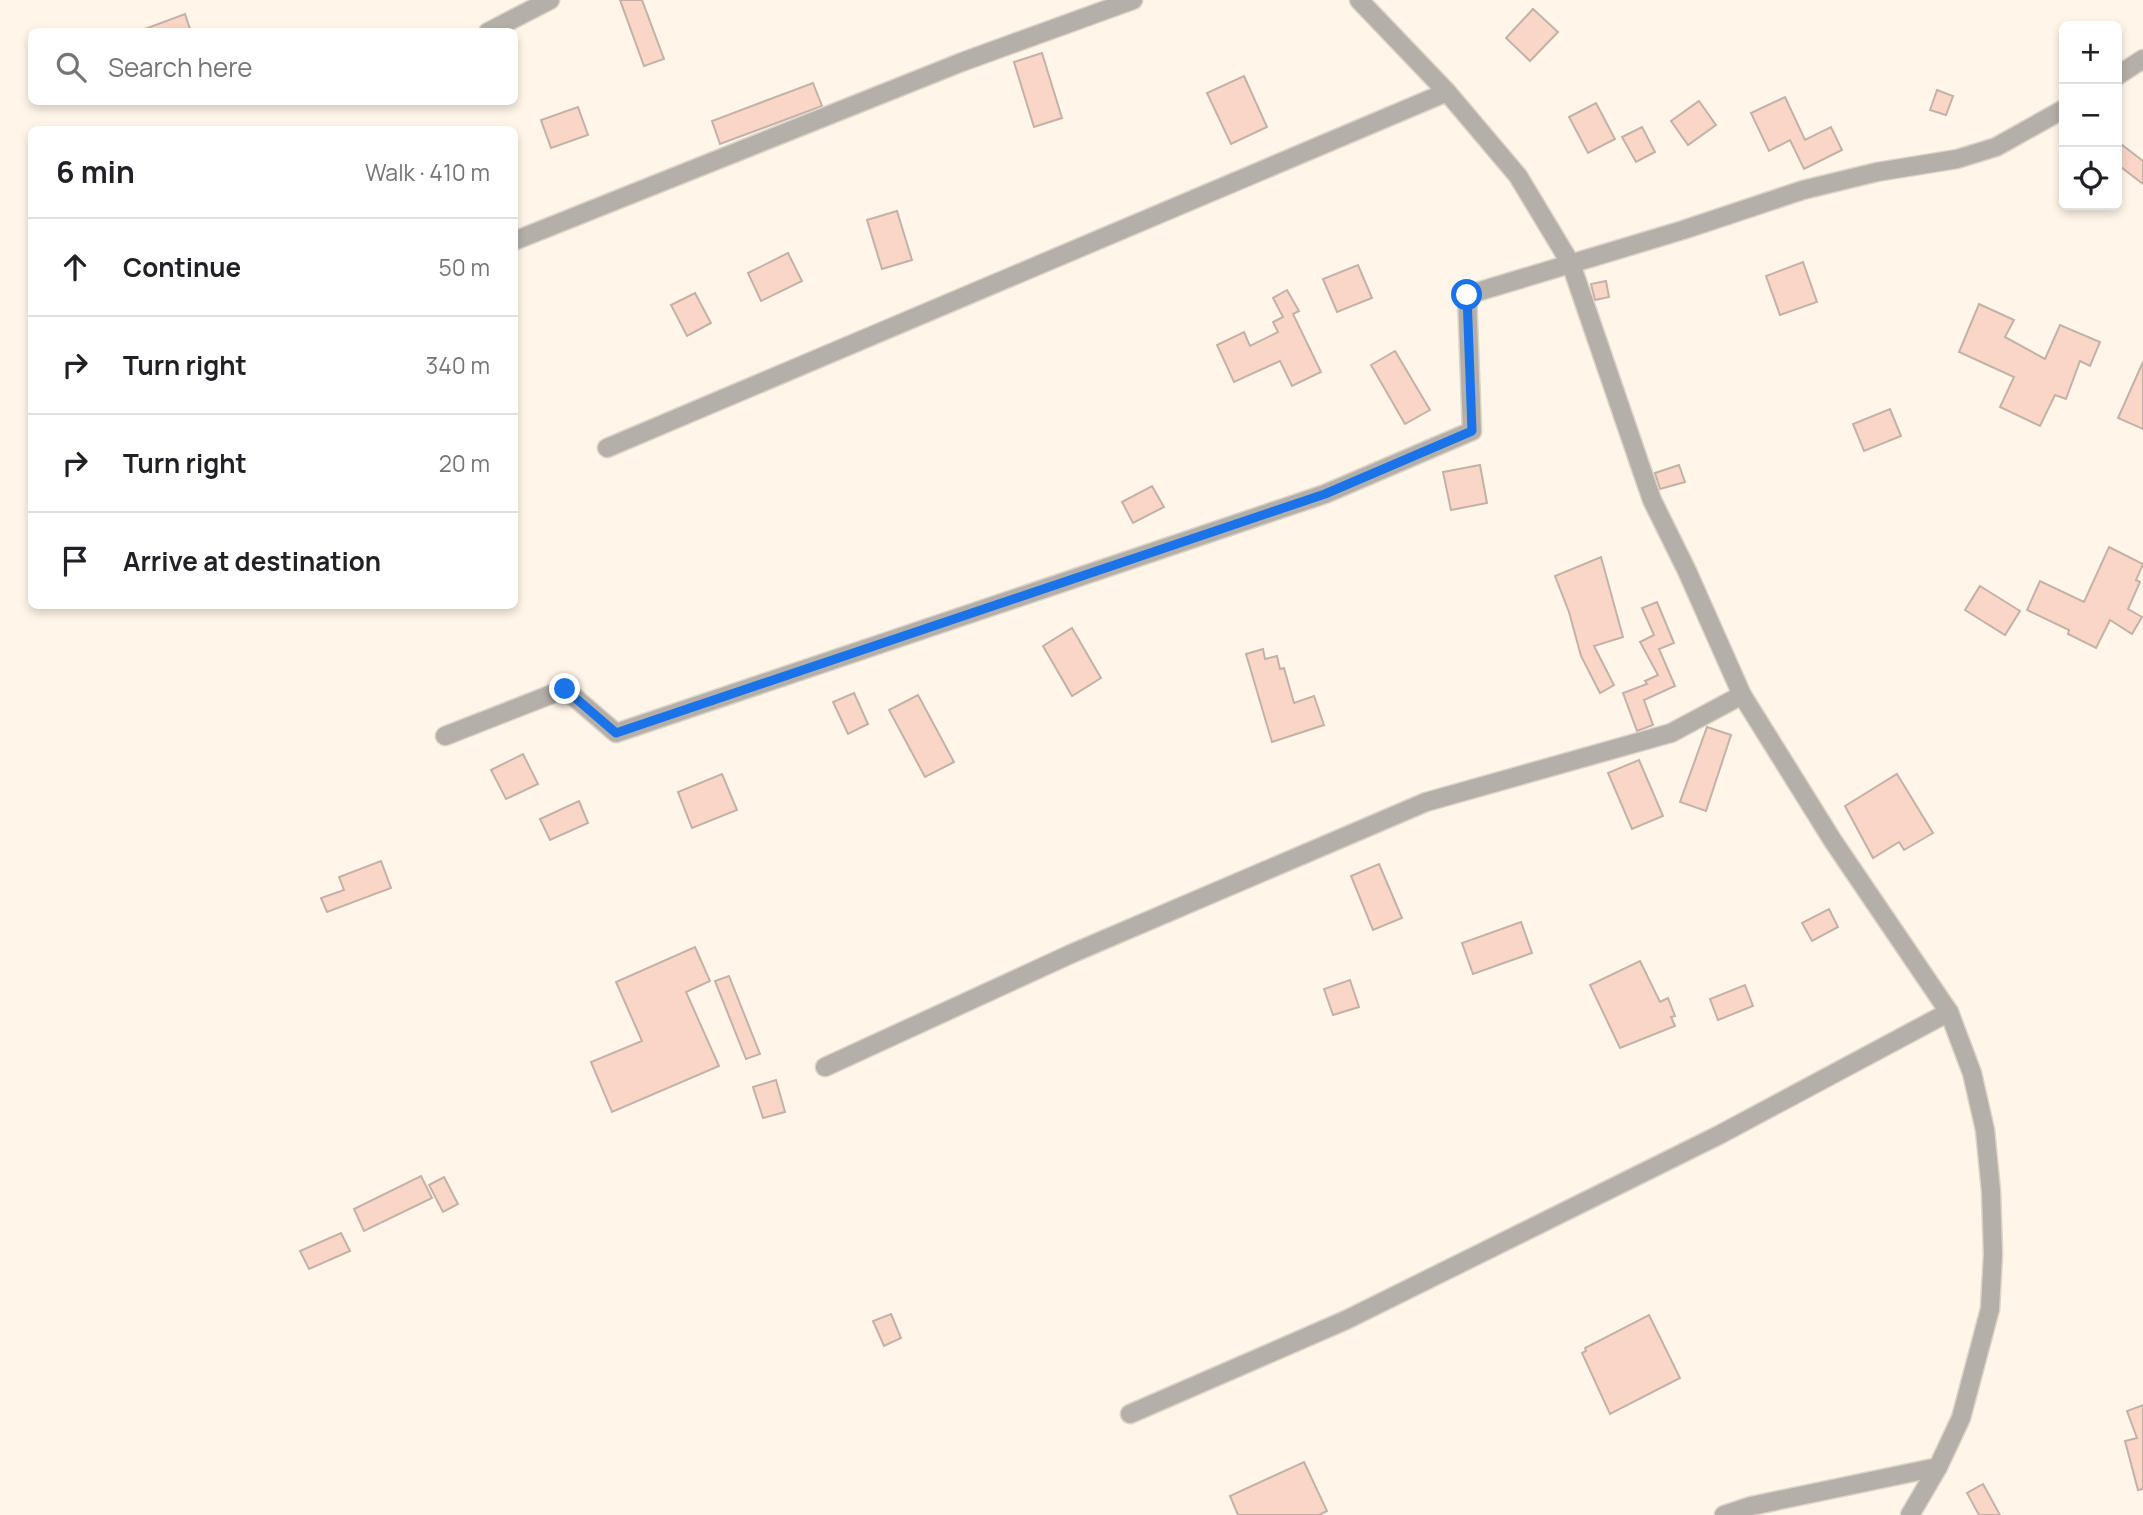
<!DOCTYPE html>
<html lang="en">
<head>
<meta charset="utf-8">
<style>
  body { margin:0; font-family:Manrope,sans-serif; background:#f2f2f2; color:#202124 }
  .controls { position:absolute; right:21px; top:21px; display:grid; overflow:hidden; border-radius:10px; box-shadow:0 4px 10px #0003 }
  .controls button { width:63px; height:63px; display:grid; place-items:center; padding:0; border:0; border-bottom:2px solid #e0e0e0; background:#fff; color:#202124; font:35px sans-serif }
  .stop { position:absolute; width:21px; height:21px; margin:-16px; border:5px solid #1a73e8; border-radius:50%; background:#fff }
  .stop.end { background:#1a73e8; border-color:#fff; box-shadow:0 2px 7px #0008 }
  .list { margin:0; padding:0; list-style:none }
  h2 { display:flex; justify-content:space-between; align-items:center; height:91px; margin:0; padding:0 28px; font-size:30px }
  h2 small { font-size:23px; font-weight:400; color:#757577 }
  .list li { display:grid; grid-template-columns:46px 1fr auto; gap:21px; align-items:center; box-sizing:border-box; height:98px; padding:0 28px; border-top:2px solid #e0e0e0 }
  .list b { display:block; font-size:26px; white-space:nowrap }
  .list em { font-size:23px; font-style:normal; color:#757577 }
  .icon { flex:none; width:38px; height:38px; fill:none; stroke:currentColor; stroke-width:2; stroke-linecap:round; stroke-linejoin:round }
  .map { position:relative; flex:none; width:2143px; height:1515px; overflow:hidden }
  .search { position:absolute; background:#fff; box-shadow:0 4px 10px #0003; left:28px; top:28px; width:490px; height:77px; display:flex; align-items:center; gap:18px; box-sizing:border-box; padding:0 24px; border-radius:10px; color:#757577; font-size:26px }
  .panel { position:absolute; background:#fff; box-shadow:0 4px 10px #0003; left:28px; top:126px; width:490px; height:483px; border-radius:10px }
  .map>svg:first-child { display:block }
</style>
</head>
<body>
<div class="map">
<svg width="2143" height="1515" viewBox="0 0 2143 1515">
  <rect width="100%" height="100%" fill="#fff6e9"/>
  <g fill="#fad6c7" stroke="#c4b1a8" stroke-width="2">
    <path d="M620,0h22l22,59 -20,7z"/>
    <path d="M1533,9l25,23 -28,29 -24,-23z"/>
    <path d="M185,14l6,18h-48l-1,-2z"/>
    <path d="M1042,53l20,65 -28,9 -20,-65z"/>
    <path d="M1244,76l23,51 -36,17 -24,-51z"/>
    <path d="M813,83l9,23 -102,38 -8,-23z"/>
    <path d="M1937,90l16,6 -7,19 -16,-5z"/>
    <path d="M1785,97l20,43 26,-13 11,23 -38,19 -14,-29 -21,11 -18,-38z"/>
    <path d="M1699,101l17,24 -28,20 -17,-24z"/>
    <path d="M1596,103l19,36 -27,14 -19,-36z"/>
    <path d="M578,107l10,28 -37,13 -10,-28z"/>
    <path d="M1642,127l13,25 -19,10 -14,-25z"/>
    <path d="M2117,141l26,20v23l-26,-20z"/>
    <path d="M897,211l15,49 -30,9 -15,-49z"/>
    <path d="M788,253l14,28 -41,20 -13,-28z"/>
    <path d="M1803,262l14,40 -37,13 -14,-39z"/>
    <path d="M1358,265l14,33 -35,14 -14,-33z"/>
    <path d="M1606,281l3,16 -14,3 -4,-16z"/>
    <path d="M1287,290l12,21 -6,3 28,58 -29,14 -12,-25 -46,21 -17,-37 27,-13 6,14 28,-14 -5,-10 10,-5 -10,-19z"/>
    <path d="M695,293l16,30 -24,13 -16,-31z"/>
    <path d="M1979,304l35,16 -9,17 40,22 15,-34 40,17 -10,24 -10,-5 -14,38 -11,-4 -15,31 -40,-19 14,-30 -55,-25z"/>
    <path d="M1395,351l35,59 -25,14 -34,-59z"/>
    <path d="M2143,362v67l-25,-11z"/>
    <path d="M1890,409l11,27 -37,15 -11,-27z"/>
    <path d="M1480,465l7,38 -36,7 -8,-38z"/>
    <path d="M1679,465l6,17 -25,7 -5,-16z"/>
    <path d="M1152,486l12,21 -31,16 -11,-21z"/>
    <path d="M2109,547l34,17 -7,16 4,2 -12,27 14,8 -10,17 -22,-14 -14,28 -28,-14 1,-4 -42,-20 13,-29 44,21z"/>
    <path d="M1601,557l22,80 -29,9 20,39 -14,8 -19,-37 -12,-44 -14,-36z"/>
    <path d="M1980,586l40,25 -15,24 -40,-25z"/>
    <path d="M1657,602l17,41 -15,6 16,37 -31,14 9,25 -16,6 -14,-38 24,-9 -2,-3 13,-6 -18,-33 14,-7 -12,-27z"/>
    <path d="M1072,628l29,50 -29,18 -29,-50z"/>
    <path d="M1263,649l2,10 12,-3 3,13 4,-1 10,35 20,-7 10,29 -52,17 -26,-88z"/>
    <path d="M854,693l14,31 -20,10 -15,-32z"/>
    <path d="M918,695l36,67 -29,15 -36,-67z"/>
    <path d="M1707,727l24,8 -25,76 -26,-9z"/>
    <path d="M523,754l15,30 -32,15 -15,-29z"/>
    <path d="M1639,760l24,56 -31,13 -24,-56z"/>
    <path d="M722,774l15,36 -45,18 -14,-36z"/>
    <path d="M1897,774l36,59 -29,17 -5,-8 -26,16 -28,-52z"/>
    <path d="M579,801l9,22 -38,17 -10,-21z"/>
    <path d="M381,861l10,27 -64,24 -6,-14 23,-8 -5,-13z"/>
    <path d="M1379,864l23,54 -29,12 -22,-54z"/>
    <path d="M1829,909l9,18 -26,14 -10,-18z"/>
    <path d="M1521,922l11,31 -59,21 -11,-31z"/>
    <path d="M695,947l15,34 -24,11 33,74 -107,46 -21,-50 51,-21 -26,-59z"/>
    <path d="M1640,961l20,41 8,-4 7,18 -4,1 4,9 -55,22 -30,-63z"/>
    <path d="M729,976l31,78 -14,5 -31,-78z"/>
    <path d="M1350,980l9,27 -26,8 -9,-26z"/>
    <path d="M1745,985l8,21 -35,14 -8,-21z"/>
    <path d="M776,1080l9,32 -22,6 -10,-31z"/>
    <path d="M421,1176l11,22 -68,33 -10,-22z"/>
    <path d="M444,1177l14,27 -15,8 -14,-27z"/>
    <path d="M341,1233l9,18 -41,18 -9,-18z"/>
    <path d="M891,1314l10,24 -17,8 -11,-25z"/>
    <path d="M1649,1315l31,63 -70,36 -28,-61 4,-2 -1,-3z"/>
    <path d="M2143,1405v84l-5,1 -13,-49 12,-3 -10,-27z"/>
    <path d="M1304,1462l23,49 -8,4h-81l-8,-19z"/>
    <path d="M1983,1484l17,31h-21l-12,-22z"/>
  </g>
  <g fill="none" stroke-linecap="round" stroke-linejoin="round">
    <g stroke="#dcd4c8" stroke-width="21">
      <g id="minor">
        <path d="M1359,0l88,92 71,84 53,88 81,236 35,71 55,124 91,146 116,171 23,61 13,57 6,61 2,63 -3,55 -29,109 -23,49 -28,48"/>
        <path d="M488,32l62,-32"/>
        <path d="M2117,76l26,-17"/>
        <path d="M514,241l448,-179 171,-62"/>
        <path d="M607,448l840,-356"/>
        <path d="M445,736l120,-47 51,44 709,-239 147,-63 -5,-136 216,-65 120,-40 74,-18 80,-13 39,-12 68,-38"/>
        <path d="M825,1067l248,-114 353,-151 245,-69 71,-38"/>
        <path d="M1130,1414l216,-94 373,-185 230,-123"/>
        <path d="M1724,1515l27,-9 187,-39"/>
      </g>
    </g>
    <use href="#minor" stroke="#b5afa9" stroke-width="18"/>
  </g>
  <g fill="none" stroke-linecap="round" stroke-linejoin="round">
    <path stroke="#1a73e8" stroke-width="9" d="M565,689l51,44 709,-239 147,-63 -5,-136"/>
  </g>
</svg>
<div class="controls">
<button>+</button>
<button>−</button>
<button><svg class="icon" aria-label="locate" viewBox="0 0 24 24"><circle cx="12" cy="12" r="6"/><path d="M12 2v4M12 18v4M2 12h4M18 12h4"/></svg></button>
</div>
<div class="stop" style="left:1467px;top:295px"></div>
<div class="stop end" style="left:565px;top:689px"></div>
<div class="search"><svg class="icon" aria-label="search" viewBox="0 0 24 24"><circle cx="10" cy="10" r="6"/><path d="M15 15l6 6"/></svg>Search here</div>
<section class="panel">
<h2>6 min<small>Walk · 410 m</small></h2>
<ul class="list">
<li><svg class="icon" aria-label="ahead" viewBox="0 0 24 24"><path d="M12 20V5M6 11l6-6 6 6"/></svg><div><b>Continue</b></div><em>50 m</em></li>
<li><svg class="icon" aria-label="right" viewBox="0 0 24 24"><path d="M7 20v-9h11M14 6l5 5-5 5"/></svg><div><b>Turn right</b></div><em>340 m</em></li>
<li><svg class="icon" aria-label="right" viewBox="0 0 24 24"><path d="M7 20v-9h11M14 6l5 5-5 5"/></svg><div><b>Turn right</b></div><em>20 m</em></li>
<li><svg class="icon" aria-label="arrive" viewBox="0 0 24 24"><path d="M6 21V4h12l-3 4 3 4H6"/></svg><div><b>Arrive at destination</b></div></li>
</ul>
</section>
</div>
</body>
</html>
